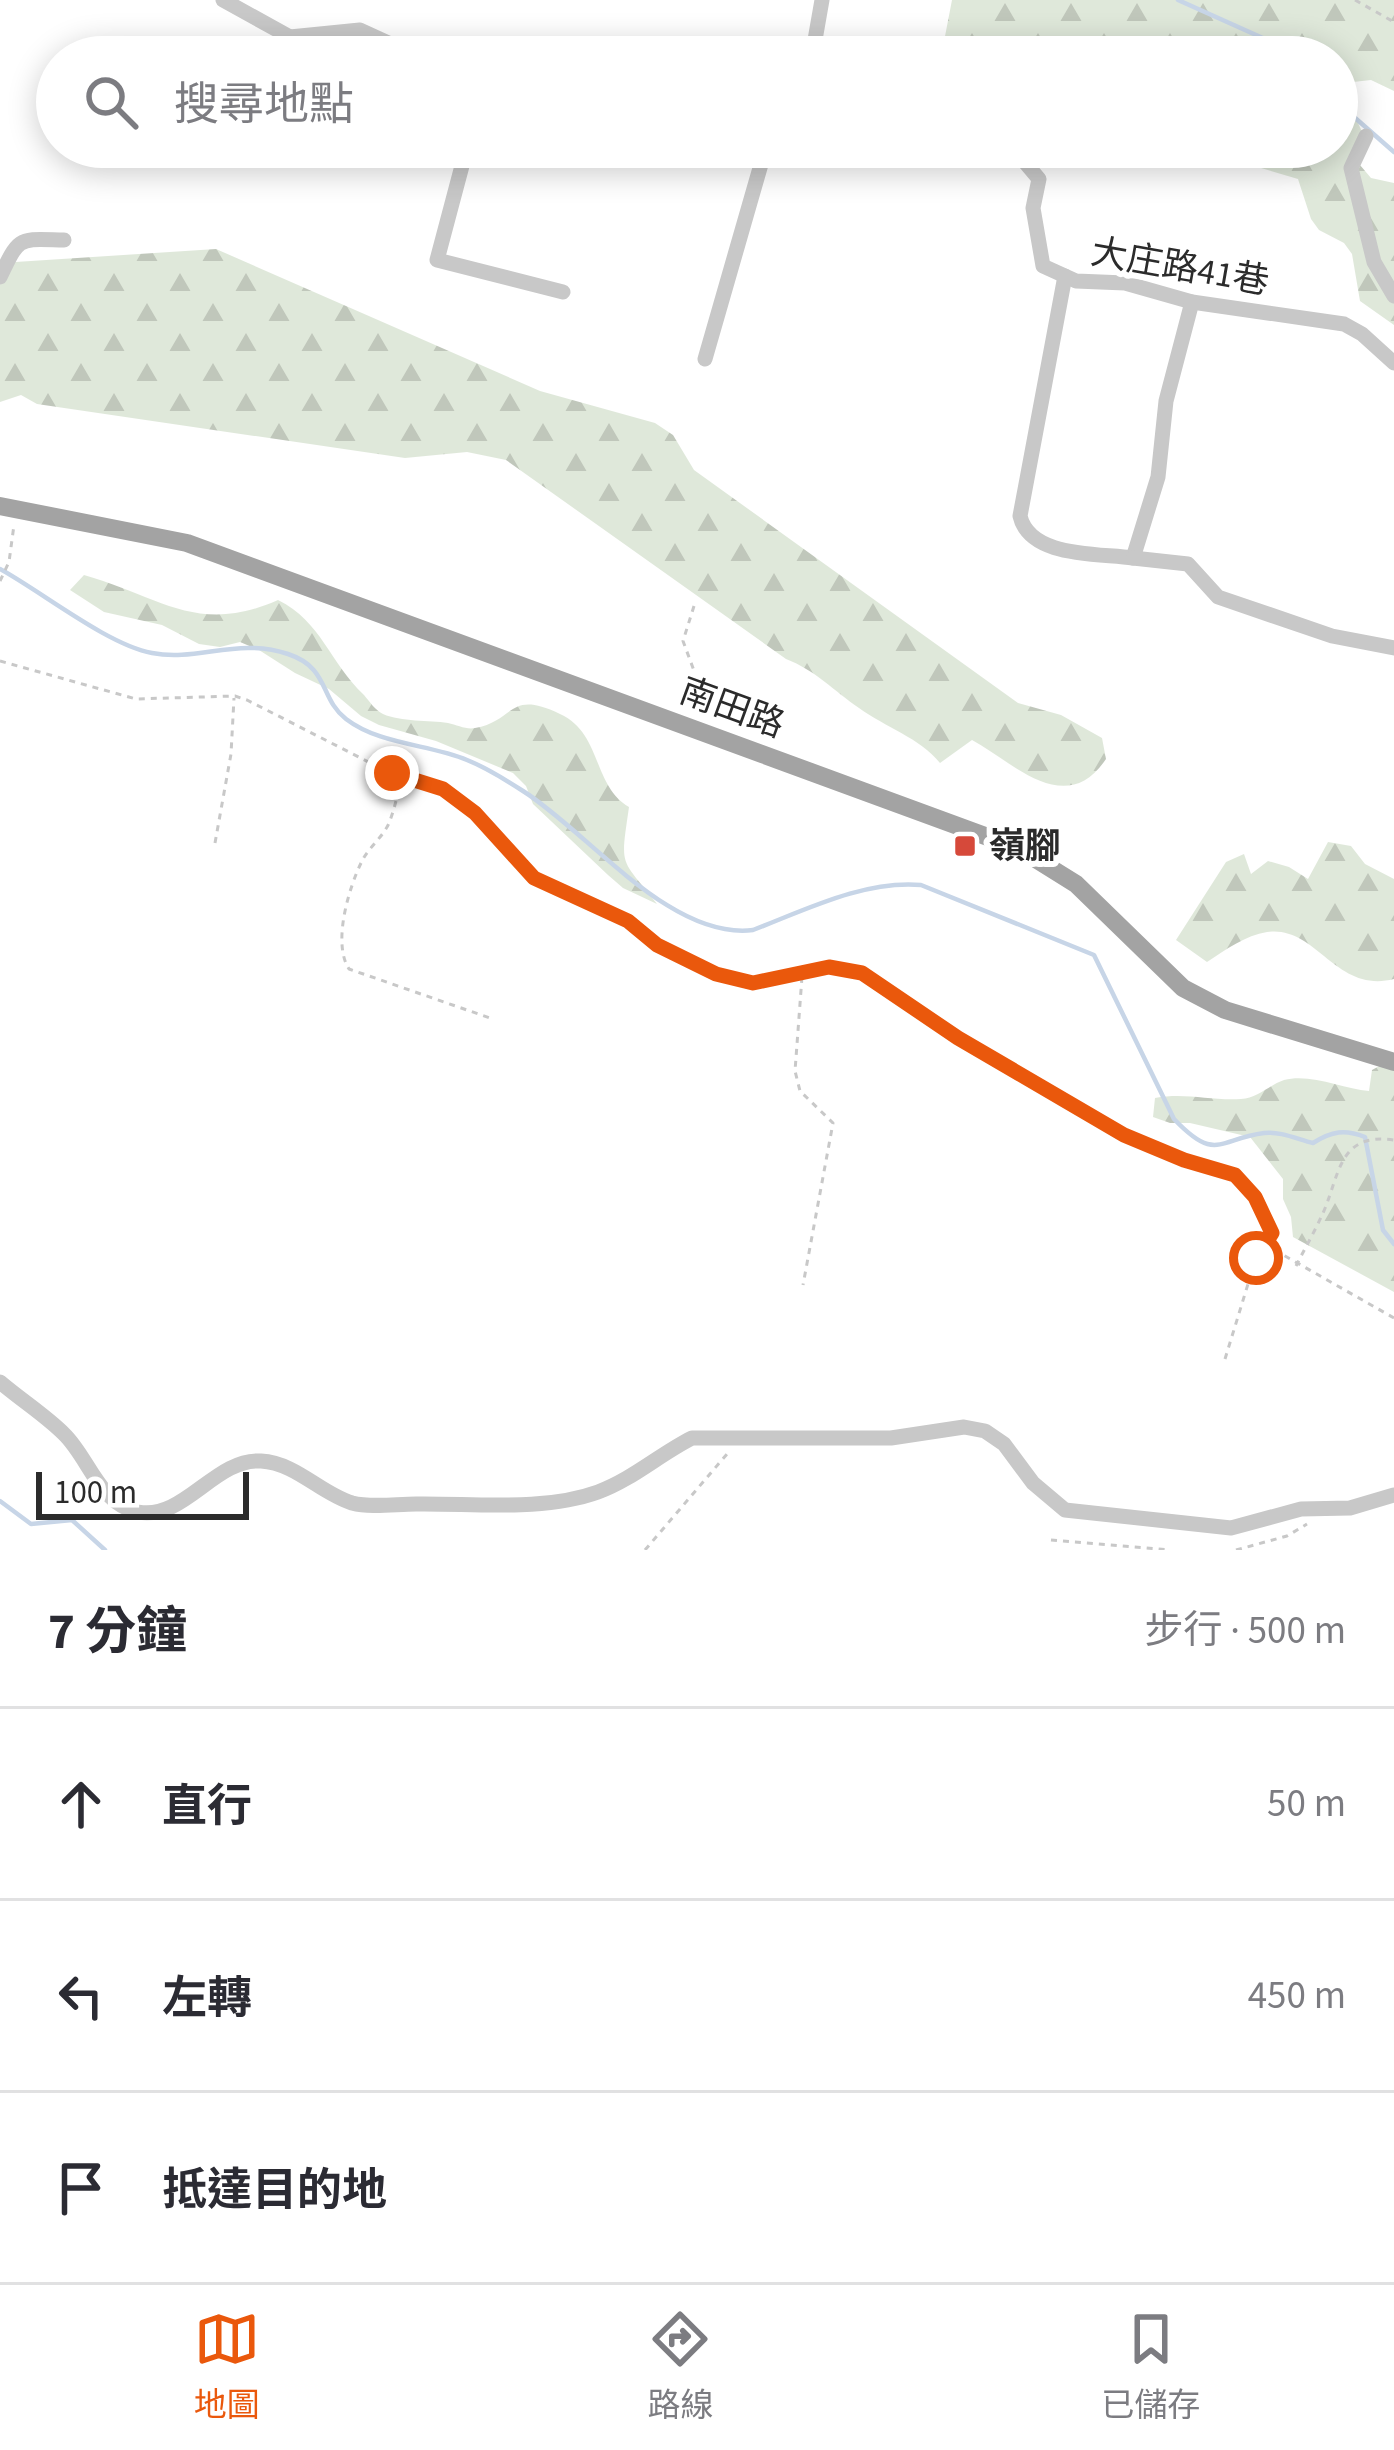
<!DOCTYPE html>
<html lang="zh-TW">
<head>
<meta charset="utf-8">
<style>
  body { margin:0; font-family:"Source Sans 3","Noto Sans TC",sans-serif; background:#f7f7f7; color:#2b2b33 }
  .scale { position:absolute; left:36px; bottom:30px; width:213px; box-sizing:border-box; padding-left:12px; border:6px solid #2b2b2b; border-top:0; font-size:33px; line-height:42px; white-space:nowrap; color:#2b2b2b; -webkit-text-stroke:9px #fff; paint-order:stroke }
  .stop { position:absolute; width:36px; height:36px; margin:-27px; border:9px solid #ea580c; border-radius:50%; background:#fff }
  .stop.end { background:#ea580c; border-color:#fff; box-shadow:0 3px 12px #0008 }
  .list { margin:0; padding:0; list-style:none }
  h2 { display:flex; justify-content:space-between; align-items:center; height:156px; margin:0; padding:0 48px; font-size:51px }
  h2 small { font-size:39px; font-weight:400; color:#7c7c81 }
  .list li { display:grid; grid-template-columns:78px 1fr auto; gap:36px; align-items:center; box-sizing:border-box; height:192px; padding:0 48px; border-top:3px solid #e1e1e2 }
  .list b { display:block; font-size:45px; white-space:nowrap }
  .list em { font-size:39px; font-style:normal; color:#7c7c81 }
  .icon { flex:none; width:66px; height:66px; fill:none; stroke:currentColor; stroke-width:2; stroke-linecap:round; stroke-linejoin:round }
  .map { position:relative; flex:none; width:1394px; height:1550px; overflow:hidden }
  .search { position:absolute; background:#fff; box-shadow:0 6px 30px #0003; left:36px; right:36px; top:36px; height:132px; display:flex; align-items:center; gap:30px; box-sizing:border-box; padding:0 42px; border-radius:66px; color:#7c7c81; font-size:45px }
  .sheet { height:732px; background:#fff }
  nav { display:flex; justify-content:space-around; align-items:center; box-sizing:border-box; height:168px; border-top:3px solid #e1e1e2; background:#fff; font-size:33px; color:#7c7c81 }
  nav a { display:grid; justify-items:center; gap:6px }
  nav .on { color:#ea580c }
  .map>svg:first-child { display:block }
</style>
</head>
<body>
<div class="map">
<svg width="1394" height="1550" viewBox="0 0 1394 1550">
  <defs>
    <pattern id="forest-firs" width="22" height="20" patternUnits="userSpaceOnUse" patternTransform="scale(3)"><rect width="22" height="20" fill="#dfe8da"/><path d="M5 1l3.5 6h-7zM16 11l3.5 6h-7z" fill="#c0c7bb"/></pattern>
  </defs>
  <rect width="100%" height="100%" fill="#fff"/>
  <g fill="url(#forest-firs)">
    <path d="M952,0h442v91l-23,-11 -18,2 -8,12 18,40 -3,31 11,13 23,5v142l-34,-24 -8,-47 -8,-11 -25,-13 -8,-11 -13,-40 -87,-26 -6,-6h132v-90h-396z"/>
    <path d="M216,249l324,142 115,32 18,12 21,35 324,233 43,12 41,23 4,21c-40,60 -92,4 -134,-19l-32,23c-20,-25 -55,-36 -81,-55 -25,-17 -44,-38 -73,-49l-280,-199 -39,-8 -62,6 -368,-54 -16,-9 -21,7v-139z"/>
    <path d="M84,575c75,21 113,61 194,25 44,22 51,62 86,95 5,6 12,16 19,19 18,8 46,6 65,9 9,2 19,7 27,5 40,-7 33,-39 85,-14 42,19 32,71 69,93 -9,63 -9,49 28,97l-34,-16 -15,-13 -75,-71 -7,-18 -13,-13 -77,-32 -57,-16 -18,-9 -32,-27 -34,-16 -36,-23 -19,-8 -20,5 -21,-3 -37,-19 -58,-13 -34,-22z"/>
    <path d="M1328,842l23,4 14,18 29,15v100c-59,15 -77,-54 -127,-47 -21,3 -42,18 -60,30l-31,-22 50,-78 18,-8 7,20 17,-13 21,6 19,12z"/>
    <path d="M1394,1058v234l-101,-55 -2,-20 -8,-18v-20l-33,-42 -60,-14h-20l-17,-6 2,-19c30,-6 56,3 86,1 17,-1 28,-14 43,-19 27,-7 59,9 85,11l3,-21z"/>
  </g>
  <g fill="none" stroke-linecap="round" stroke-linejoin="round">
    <g stroke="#c7d5e7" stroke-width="4.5">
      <path d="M1178,0l87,39 20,18"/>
      <path d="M1337,102l57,50"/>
      <path d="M0,569c42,23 108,76 152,84 46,9 85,-16 136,1 42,14 31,44 58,65 34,26 83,25 121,41 20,8 39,20 56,31 65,41 147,149 230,139 52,-20 111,-50 168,-45l173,70 80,164c42,44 44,20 90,14 16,-2 33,6 49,10 19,-12 32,-14 52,-6l18,93 11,14"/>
      <path d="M0,1501l31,23 41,-4 33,30"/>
    </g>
    <g stroke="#c8c8c8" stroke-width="3" stroke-dasharray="6 6" stroke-linecap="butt">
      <path d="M1355,0l39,22"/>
      <path d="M0,581l9,-19 5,-37"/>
      <path d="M694,606l-11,35 20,54 4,24"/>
      <path d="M0,661l136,38 99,-3 12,4 145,74 51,15 32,24 59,65 94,43 29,24 59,29 37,9 76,-16 33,6 96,65 166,97 60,25 51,15 20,22 23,55 116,66"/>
      <path d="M402,778c-4,14 -7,30 -13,45 -6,14 -20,24 -27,38 -13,26 -30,82 -13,108l141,49"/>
      <path d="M215,843l16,-89 3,-56"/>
      <path d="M802,977l-7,94 5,20 33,32 -30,162"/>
      <path d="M1296,1266c9,-18 19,-35 27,-53 17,-38 15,-81 71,-73"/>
      <path d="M1225,1359l31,-101 16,-25"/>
      <path d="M1051,1540l119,10"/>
      <path d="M645,1550l82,-96"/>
      <path d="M1236,1550l51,-14 20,-12"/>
    </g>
    <g stroke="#c8c8c8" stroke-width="15">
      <path d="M223,0l67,37 70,-7 59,27"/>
      <path d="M812,57l10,-57"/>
      <path d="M1366,136l-15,32 23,94 20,34"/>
      <path d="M467,147l-30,113 126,32"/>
      <path d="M568,147l7,4 68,-4"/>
      <path d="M823,147l94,12 106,1 16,19 -6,29 10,58 33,15 49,2 67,19 152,22 18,10 32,29"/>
      <path d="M1065,276l-45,240c10,42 78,37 113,42l25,-81 8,-76 26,-99"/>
      <path d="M0,277c20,-42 18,-38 64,-37"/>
      <path d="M705,359l61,-212"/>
      <path d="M1133,558l55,6 30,33 114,39 62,12"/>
      <path d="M0,1382c21,18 45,33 64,52 25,24 35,70 74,78 46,9 77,-54 123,-51 35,2 59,32 91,42 19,5 44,1 64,1 57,-1 127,8 182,-12 35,-13 62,-38 94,-54h199l73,-11 21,4 19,13 29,39 32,27 166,18 70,-19 49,-1 44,-13"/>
    </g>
    <path stroke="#a3a3a3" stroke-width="18" d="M0,506l187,37 831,305 58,36 107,104 42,22 169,52"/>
  </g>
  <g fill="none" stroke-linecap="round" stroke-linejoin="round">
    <path stroke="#ea580c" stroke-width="15" d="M392,773l51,16 32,24 59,65 94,43 29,24 59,29 37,9 76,-16 33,6 96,65 166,97 60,25 51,15 20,22 17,36 -16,25"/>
  </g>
  <rect fill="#d6493a" stroke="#fff" stroke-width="4.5" x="953" y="834" width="24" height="24" rx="6"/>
  <g text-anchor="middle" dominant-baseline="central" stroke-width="12" stroke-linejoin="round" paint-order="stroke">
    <g font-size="36" fill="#2b2b2b" stroke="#fff">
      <text transform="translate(1180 267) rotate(10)">大庄路41巷</text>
      <text transform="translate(732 708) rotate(20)">南田路</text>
    </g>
    <g font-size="36" font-weight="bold" fill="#2b2b2b" stroke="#fff" text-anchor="start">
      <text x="989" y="846">嶺腳</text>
    </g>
  </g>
</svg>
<div class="scale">100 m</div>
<div class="stop" style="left:1256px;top:1258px"></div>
<div class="stop end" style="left:392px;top:773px"></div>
<div class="search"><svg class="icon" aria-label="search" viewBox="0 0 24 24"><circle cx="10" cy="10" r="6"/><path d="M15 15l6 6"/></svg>搜尋地點</div>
</div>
<section class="sheet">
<h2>7 分鐘<small>步行 · 500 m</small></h2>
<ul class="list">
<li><svg class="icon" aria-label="ahead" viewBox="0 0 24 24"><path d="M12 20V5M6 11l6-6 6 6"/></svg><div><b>直行</b></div><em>50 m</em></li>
<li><svg class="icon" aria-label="left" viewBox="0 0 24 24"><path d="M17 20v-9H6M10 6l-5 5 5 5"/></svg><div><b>左轉</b></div><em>450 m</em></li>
<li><svg class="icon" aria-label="arrive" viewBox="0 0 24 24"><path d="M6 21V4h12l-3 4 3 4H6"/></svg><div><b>抵達目的地</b></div></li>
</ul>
</section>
<nav>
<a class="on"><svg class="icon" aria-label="map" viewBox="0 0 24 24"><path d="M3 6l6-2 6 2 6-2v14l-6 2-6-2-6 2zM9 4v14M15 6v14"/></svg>地圖</a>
<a><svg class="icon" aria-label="directions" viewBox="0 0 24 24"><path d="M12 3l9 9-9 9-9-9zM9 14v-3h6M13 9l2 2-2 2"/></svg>路線</a>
<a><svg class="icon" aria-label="saved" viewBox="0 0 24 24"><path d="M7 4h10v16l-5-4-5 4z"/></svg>已儲存</a>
</nav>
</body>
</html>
